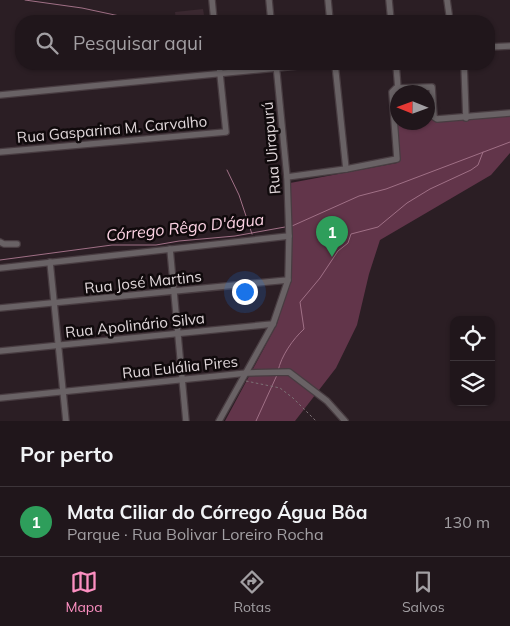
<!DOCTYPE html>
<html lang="pt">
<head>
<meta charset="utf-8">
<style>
  body { margin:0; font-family:Mulish,sans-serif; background:#281f24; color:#f1f3f6 }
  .controls { position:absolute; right:15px; bottom:15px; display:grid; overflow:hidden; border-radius:10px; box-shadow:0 1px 4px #0004 }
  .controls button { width:45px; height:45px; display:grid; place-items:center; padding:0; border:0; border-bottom:1px solid #3d353a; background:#20161b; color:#f1f3f6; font:25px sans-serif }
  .compass { position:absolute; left:390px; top:85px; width:45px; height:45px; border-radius:50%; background:#20161b; box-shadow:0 1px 4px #0004; rotate:271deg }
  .you { position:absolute; left:244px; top:291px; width:18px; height:18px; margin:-12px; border:4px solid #fff; border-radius:50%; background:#1a73e8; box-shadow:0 0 0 8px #1a73e833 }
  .badge { display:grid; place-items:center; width:32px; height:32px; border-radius:50%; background:#fc8fc1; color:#fff; font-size:16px; font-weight:700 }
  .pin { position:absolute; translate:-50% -41px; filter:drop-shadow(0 1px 2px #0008) }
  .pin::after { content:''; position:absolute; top:26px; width:18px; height:15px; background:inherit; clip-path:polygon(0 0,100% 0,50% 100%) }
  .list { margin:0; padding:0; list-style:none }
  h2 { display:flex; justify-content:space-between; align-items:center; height:65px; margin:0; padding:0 20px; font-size:21px }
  h2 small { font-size:16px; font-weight:400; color:#a29fa3 }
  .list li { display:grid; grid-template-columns:32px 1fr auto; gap:15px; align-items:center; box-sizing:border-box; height:70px; padding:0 20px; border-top:1px solid #3d353a }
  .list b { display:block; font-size:19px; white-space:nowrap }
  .list p { margin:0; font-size:16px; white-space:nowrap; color:#a29fa3 }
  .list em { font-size:16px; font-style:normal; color:#a29fa3 }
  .icon { flex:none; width:28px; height:28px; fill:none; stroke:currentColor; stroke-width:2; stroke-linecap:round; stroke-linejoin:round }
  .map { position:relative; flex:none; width:510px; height:421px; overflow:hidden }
  .search { position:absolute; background:#20161b; box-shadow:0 1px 4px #0004; left:15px; right:15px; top:15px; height:55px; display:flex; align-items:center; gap:12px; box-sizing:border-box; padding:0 18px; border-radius:20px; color:#a29fa3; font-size:19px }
  .sheet { height:135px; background:#20161b }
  nav { display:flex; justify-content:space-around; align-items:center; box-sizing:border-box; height:70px; border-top:1px solid #3d353a; background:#20161b; font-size:14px; color:#a29fa3 }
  nav a { display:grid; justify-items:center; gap:2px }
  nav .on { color:#fc8fc1 }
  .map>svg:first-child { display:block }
</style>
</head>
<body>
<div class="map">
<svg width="510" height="421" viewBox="0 0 510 421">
  <rect width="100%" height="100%" fill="#2b1e24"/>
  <path fill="#3b2931" d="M203,9l2,12h-29l-1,-9z"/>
  <path fill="#62354a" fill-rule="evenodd" d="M432,88l3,31 75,-6v40l-19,22 -111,65 -11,34 -12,51 -21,43 -41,53h-70l52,-97 13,-44v-97l107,-20 -1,-72zM398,92h30v30h-30z"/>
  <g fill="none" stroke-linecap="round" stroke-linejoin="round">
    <g stroke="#a07086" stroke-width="1">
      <path d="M25,0l57,8 61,13"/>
      <path d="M227,170l12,25 13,39"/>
      <path d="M292,226l67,-30 27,-7 124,-47"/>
      <path d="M0,260l112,-15h44l23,-4 56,-5 50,-9"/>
      <path d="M278,371c3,-15 15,-32 26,-42l-4,-27 20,-24 18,-27 10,-8 3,-9 27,-7 29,-24 23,-14 41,-19 7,-5 5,-13"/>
      <path d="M256,421l21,-46"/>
    </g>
    <g stroke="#483c41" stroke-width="8">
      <g id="street">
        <path d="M212,0l2,21"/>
        <path d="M269,0l2,21"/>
        <path d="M328,0l2,21"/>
        <path d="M389,0l2,21"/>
        <path d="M447,0l3,21"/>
        <path d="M489,47l21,-1"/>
        <path d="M335,64l11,105"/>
        <path d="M396,64l2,25"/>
        <path d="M464,64l2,54"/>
        <path d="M0,95l318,-31"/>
        <path d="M0,152l226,-20 -7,-68"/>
        <path d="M287,177l59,-8 51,-10 -5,-67 4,-4 36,-1 2,30 3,2 73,-6"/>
        <path d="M0,242l4,2h13"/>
        <path d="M170,249l16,172"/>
        <path d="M50,262l16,159"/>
        <path d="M0,268l289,-32"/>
        <path d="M0,308l288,-28"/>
        <path d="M0,351l273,-27"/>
        <path d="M0,398l247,-25 42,-1 38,29 18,20"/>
        <path d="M219,421l54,-97 15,-44 1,-44 -2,-59 -11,-113"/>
      </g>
    </g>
    <path stroke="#7c7175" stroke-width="1" stroke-dasharray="2.5 2.5" stroke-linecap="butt" d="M246,381l34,7 13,10 23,23"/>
    <use href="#street" stroke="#696265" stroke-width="5.5"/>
  </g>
  <g text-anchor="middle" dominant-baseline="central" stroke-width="5" stroke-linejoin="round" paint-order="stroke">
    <g font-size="15" fill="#e0d7da" stroke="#100a0c">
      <text transform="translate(112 129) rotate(-5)">Rua Gasparina M. Carvalho</text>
      <text transform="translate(271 148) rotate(-95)">Rua Uirapurú</text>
      <text transform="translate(143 282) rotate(-6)">Rua José Martins</text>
      <text transform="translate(135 325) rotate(-6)">Rua Apolinário Silva</text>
      <text transform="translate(180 367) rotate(-6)">Rua Eulália Pires</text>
    </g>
    <g font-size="16" font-style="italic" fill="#fdd3e4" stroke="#100a0c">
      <text transform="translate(185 227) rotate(-6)">Córrego Rêgo D'água</text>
    </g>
  </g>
</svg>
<div class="controls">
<button><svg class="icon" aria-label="locate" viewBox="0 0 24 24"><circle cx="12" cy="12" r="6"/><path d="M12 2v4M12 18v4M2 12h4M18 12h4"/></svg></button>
<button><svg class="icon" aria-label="layers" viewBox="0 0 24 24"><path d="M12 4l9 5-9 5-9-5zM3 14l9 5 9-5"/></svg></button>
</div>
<svg class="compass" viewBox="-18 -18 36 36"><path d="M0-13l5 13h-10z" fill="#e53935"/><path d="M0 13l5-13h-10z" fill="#a29fa3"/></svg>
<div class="you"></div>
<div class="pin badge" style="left:332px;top:257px;background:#2e9e5b">1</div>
<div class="search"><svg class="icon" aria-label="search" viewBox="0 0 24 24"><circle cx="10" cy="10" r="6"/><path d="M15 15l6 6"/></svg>Pesquisar aqui</div>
</div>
<section class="sheet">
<h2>Por perto<small></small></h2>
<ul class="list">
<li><span class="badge" style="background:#2e9e5b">1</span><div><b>Mata Ciliar do Córrego Água Bôa</b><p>Parque · Rua Bolivar Loreiro Rocha</p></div><em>130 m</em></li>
</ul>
</section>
<nav>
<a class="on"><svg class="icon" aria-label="map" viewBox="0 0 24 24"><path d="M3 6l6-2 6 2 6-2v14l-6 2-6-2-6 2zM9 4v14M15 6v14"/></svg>Mapa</a>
<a><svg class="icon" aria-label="directions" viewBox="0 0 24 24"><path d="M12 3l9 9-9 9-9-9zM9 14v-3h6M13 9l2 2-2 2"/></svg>Rotas</a>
<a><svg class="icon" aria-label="saved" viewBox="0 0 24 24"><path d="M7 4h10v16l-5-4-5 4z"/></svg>Salvos</a>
</nav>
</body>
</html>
